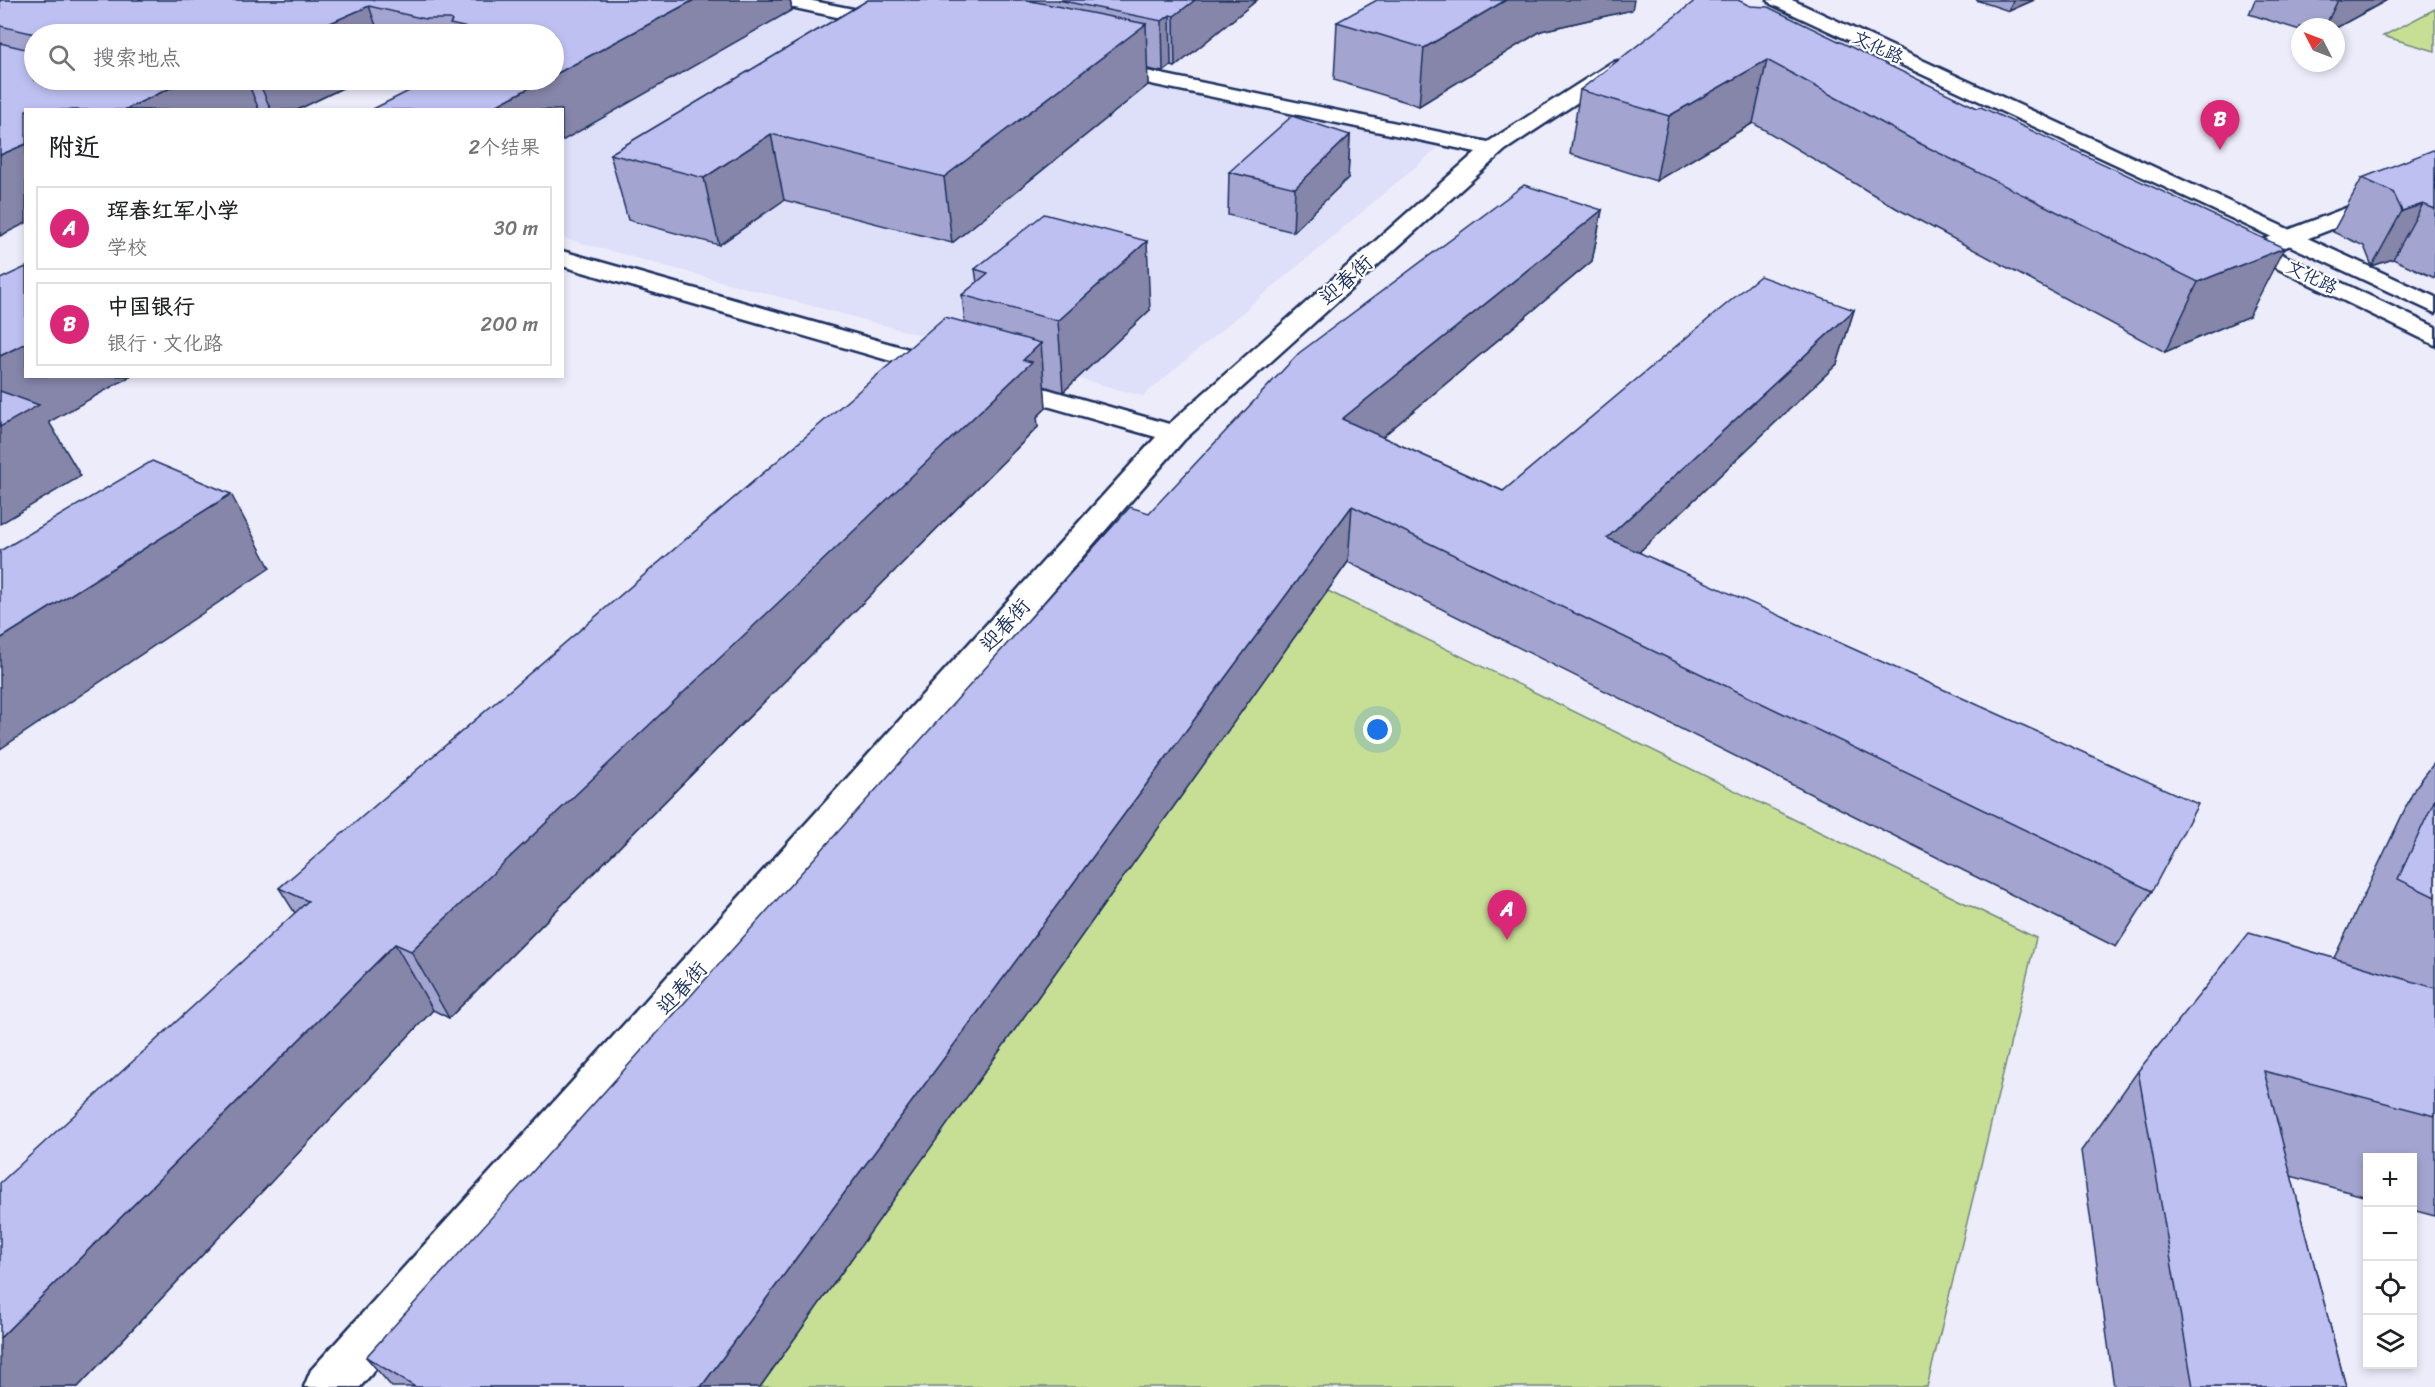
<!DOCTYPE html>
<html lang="zh">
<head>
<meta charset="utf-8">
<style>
  body { margin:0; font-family:Sriracha,"LXGW WenKai TC",sans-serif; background:#f2f2f2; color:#202124 }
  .controls { position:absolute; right:18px; bottom:18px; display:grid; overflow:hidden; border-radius:0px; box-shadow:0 3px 9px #0003 }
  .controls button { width:54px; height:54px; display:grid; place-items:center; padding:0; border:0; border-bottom:2px solid #e0e0e0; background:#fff; color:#202124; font:30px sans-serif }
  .compass { position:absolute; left:2291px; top:18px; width:54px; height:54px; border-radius:50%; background:#fff; box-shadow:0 3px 9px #0003; rotate:312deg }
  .you { position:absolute; left:1378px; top:730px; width:21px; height:21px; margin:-15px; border:4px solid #fff; border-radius:50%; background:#1a73e8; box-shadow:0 0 0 9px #1a73e833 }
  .badge { display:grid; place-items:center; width:39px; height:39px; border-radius:50%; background:#db2777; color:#fff; font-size:20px; font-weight:700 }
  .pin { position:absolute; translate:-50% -50px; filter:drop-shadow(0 2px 3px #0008) }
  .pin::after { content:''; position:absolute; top:32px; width:21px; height:18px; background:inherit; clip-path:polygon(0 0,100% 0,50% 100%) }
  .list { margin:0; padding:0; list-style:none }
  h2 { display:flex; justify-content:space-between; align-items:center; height:78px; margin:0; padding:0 24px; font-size:26px }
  h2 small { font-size:20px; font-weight:400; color:#757577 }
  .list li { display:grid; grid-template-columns:39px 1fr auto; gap:18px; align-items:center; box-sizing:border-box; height:84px; margin:0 12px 12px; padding:0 12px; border:2px solid #e0e0e0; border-radius:0px }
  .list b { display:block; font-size:22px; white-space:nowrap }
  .list p { margin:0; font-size:20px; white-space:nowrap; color:#757577 }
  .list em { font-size:20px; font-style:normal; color:#757577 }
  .icon { flex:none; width:33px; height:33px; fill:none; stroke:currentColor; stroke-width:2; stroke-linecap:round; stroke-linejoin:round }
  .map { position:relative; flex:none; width:2435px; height:1387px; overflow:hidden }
  .search { position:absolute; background:#fff; box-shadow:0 3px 9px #0003; left:24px; top:24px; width:540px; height:66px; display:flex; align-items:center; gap:15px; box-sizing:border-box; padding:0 21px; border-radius:33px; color:#757577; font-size:22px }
  .panel { position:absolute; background:#fff; box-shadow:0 3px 9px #0003; left:24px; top:108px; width:540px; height:270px; border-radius:0px }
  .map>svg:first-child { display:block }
</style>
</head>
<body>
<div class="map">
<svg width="2435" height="1387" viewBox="0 0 2435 1387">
  <rect width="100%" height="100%" fill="#ececfb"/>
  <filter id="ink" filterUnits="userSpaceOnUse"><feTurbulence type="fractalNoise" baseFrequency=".0167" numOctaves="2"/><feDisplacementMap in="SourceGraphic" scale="12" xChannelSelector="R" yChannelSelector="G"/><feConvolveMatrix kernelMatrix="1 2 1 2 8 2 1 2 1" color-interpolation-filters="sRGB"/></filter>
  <g filter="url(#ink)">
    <path fill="#dedff8" d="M738,0l701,147 -296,249 -580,-158 -1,-128h-118l110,-30z"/>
    <g fill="#c7df95" stroke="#71877a" stroke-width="1.5">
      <path d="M2435,9v42l-52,-15z"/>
      <path d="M1328,591l708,347 -109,449h-1182z"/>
    </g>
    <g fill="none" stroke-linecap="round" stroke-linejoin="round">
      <g stroke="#1b2f5e" stroke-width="5">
        <path id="lane" d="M2435,174v15l-170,66h-16l-4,-5 4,-5z"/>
      </g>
      <g stroke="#1b2f5e" stroke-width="5">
        <g id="street">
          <path d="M772,0h36l80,16 9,6 -9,6 -107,-23z"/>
          <path d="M1618,61l7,2 3,4 -3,4 -120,79 -321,290 -824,947h-56l7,-17 845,-933 -162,-46 -4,-6 4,-6 9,-2 9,2 157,45 307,-272 -373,-78 -7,-2 -3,-4 3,-4 7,-2 385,80 123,-79z"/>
          <path d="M562,251l392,111 4,6 -4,6 -9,2 -9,-2 -374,-108z"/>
        </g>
      </g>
      <g stroke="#1b2f5e" stroke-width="5">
        <g id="secondary">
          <path d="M1768,0h24l643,297v16l-664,-309z"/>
          <path d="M2237,233l198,94v18l-206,-100 -4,-5 4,-5z"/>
        </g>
      </g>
      <use href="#lane" fill="#fff" fill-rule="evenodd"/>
      <use href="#street" fill="#fff" fill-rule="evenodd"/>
      <use href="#secondary" fill="#fff" fill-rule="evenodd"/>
    </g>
    <g fill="#a3a5d0" stroke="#1b2f5e" stroke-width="1.5">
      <path d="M0,0h790l2,10 -238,24h-520v46h325l-62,30h-271l-26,126z"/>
      <path d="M868,0h389l-82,67 -4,-1 -8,6 -16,-3 1,16 -196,158 -168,-43 -65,45 -91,-25 -18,-66z"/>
      <path d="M1976,0h58l-25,11z"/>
      <path d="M2255,0h132l-51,28v-1h-36v3l-51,-16z"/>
      <path d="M1750,6l227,102 272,208 -84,36 -269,-144 -143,-85 -97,58 -86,-27 10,-64z"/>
      <path d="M1632,10l-91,21 -122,75 -85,-26 3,-58z"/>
      <path d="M1350,135l-2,43 -55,54 -65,-17 1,-43z"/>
      <path d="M2435,151v127l-42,-19 -21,7 -8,-20 -31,-14 29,-54z"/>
      <path d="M1602,210l-10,51 -210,176 121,54 351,-181 -17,54 -198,188 513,339 -36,56 -768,-385 -588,825h-368l-26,-30 783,-844z"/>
      <path d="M975,269l175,41 -87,82 -19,-6 2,22 -9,9 1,10 -589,591 -16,-8 -355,377h-78l295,-474 -16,-25 686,-565 -3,-28 15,-12z"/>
      <path d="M2435,762v454l-23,-6v-52h-45v39l-76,-21 55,211h-232l-33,-236 57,-80 196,-113 81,-170z"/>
    </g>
    <g fill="#8586a9" stroke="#1b2f5e" stroke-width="1.5">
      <path d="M694,0h96l2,10 -230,131v-31h-74l56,-30h10v-5z"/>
      <path d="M1195,0h62l-82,67 -1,-51z"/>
      <path d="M1506,0h128l-2,10 -91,21 -122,75 5,-58z"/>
      <path d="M2013,0h21l-25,11z"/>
      <path d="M2338,0h49l-51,28v-1h-11z"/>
      <path d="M369,6l10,28h-74z"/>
      <path d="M1170,15l1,51 -8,6 -1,-51z"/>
      <path d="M1146,24l2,61 -196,158 -8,-66z"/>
      <path d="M1767,60l-14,63 -97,58 13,-65z"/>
      <path d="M187,80h60l12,30h-135z"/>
      <path d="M258,80h101l-62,30h-26z"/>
      <path d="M771,134l13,66 -65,45 -15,-67z"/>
      <path d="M1350,135l-2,43 -55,54 2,-44z"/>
      <path d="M26,144v79l-26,13v-81z"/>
      <path d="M2423,204l-30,55 -21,7 30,-55z"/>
      <path d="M1602,210l-10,51 -254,213 4,-55z"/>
      <path d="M1147,241l3,69 -87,82 -5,-71z"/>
      <path d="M2284,248l-35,68 -84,36 33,-70z"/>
      <path d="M1854,310l-17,54 -242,230 12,-56z"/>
      <path d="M26,343v33h105l-82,46 32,54 -81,48v-168z"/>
      <path d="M1041,343l5,65 -9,9 1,10 -589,591 -38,-67 612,-591z"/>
      <path d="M231,494l39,74 -270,181v-110z"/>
      <path d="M1352,506l-4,56 -588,825h-59z"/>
      <path d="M395,944l38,66 -355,377h-78v-49z"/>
    </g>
    <g fill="#bec0f2" stroke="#1b2f5e" stroke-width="1.5">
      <path d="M0,0h694l-140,75v-41h-59l-45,-10 2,-3 -2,-2h-25l-56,-13 -64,28h-270l-35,-8z"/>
      <path d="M868,0h158l120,24 -202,153 -173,-43 -67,44 -94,-24z"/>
      <path d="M1058,0h137l-21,16 -4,-1 -8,6z"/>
      <path d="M1377,0h129l-82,48 -87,-26z"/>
      <path d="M1696,0h42l12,6 18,1 209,101 4,-1 303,141 -86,34 -281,-140 -150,-82 -98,56 -89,-26z"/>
      <path d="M0,43l34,8v29h153l-63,30h-98v34l-26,11z"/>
      <path d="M431,80h113l-56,30h-117z"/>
      <path d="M1292,116l58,19 -55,53 -66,-16z"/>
      <path d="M2433,150l2,1v58l-12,-5 -21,7 -9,-19 -31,-14z"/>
      <path d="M1524,185l78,25 -260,209 161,72 257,-215 94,34 -247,228 591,266 -46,87 -800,-385 -651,881h-286l-49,-30 764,-850 19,6 150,-160z"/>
      <path d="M1044,214l103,27 -89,80 -96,-26 26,-22 -13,-4z"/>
      <path d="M26,267v76l-26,13v-77z"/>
      <path d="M945,317l96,26 -18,17 9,2 -621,589 -16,-7 -395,394v-155l308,-282 -29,-13z"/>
      <path d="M0,391l39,14 -39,22z"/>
      <path d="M152,461l79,33 -231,145v-88z"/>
      <path d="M2435,799v98l-37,-18z"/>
      <path d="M2249,933l186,55v128l-171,-45 82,316h-153l-55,-316z"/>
    </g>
  </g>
  <g text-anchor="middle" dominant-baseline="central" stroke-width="4.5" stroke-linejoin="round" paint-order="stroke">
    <g font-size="18" fill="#1b2f5e" stroke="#fff">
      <text transform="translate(1878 47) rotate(25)">文化路</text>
      <text transform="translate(2312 277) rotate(26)">文化路</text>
    </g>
    <g font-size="21" fill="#1b2f5e" stroke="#fff">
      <text transform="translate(1346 280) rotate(-42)">迎春街</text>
      <text transform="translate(1005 625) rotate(-48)">迎春街</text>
      <text transform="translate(682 988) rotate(-48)">迎春街</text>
    </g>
  </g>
</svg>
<div class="controls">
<button>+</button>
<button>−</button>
<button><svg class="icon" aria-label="locate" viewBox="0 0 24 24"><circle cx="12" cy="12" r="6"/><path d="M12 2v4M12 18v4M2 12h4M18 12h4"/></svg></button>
<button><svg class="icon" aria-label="layers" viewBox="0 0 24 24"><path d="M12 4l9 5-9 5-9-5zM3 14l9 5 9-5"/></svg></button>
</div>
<svg class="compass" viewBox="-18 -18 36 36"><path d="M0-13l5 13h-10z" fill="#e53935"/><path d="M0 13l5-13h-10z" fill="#757577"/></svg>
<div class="you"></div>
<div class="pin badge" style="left:1507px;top:940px">A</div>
<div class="pin badge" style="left:2220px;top:150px">B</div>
<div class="search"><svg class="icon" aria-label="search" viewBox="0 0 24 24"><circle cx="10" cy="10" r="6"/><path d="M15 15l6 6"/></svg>搜索地点</div>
<section class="panel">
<h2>附近<small>2个结果</small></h2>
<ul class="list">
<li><span class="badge">A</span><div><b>珲春红军小学</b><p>学校</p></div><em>30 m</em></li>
<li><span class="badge">B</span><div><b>中国银行</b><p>银行 · 文化路</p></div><em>200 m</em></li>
</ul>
</section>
</div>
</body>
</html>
